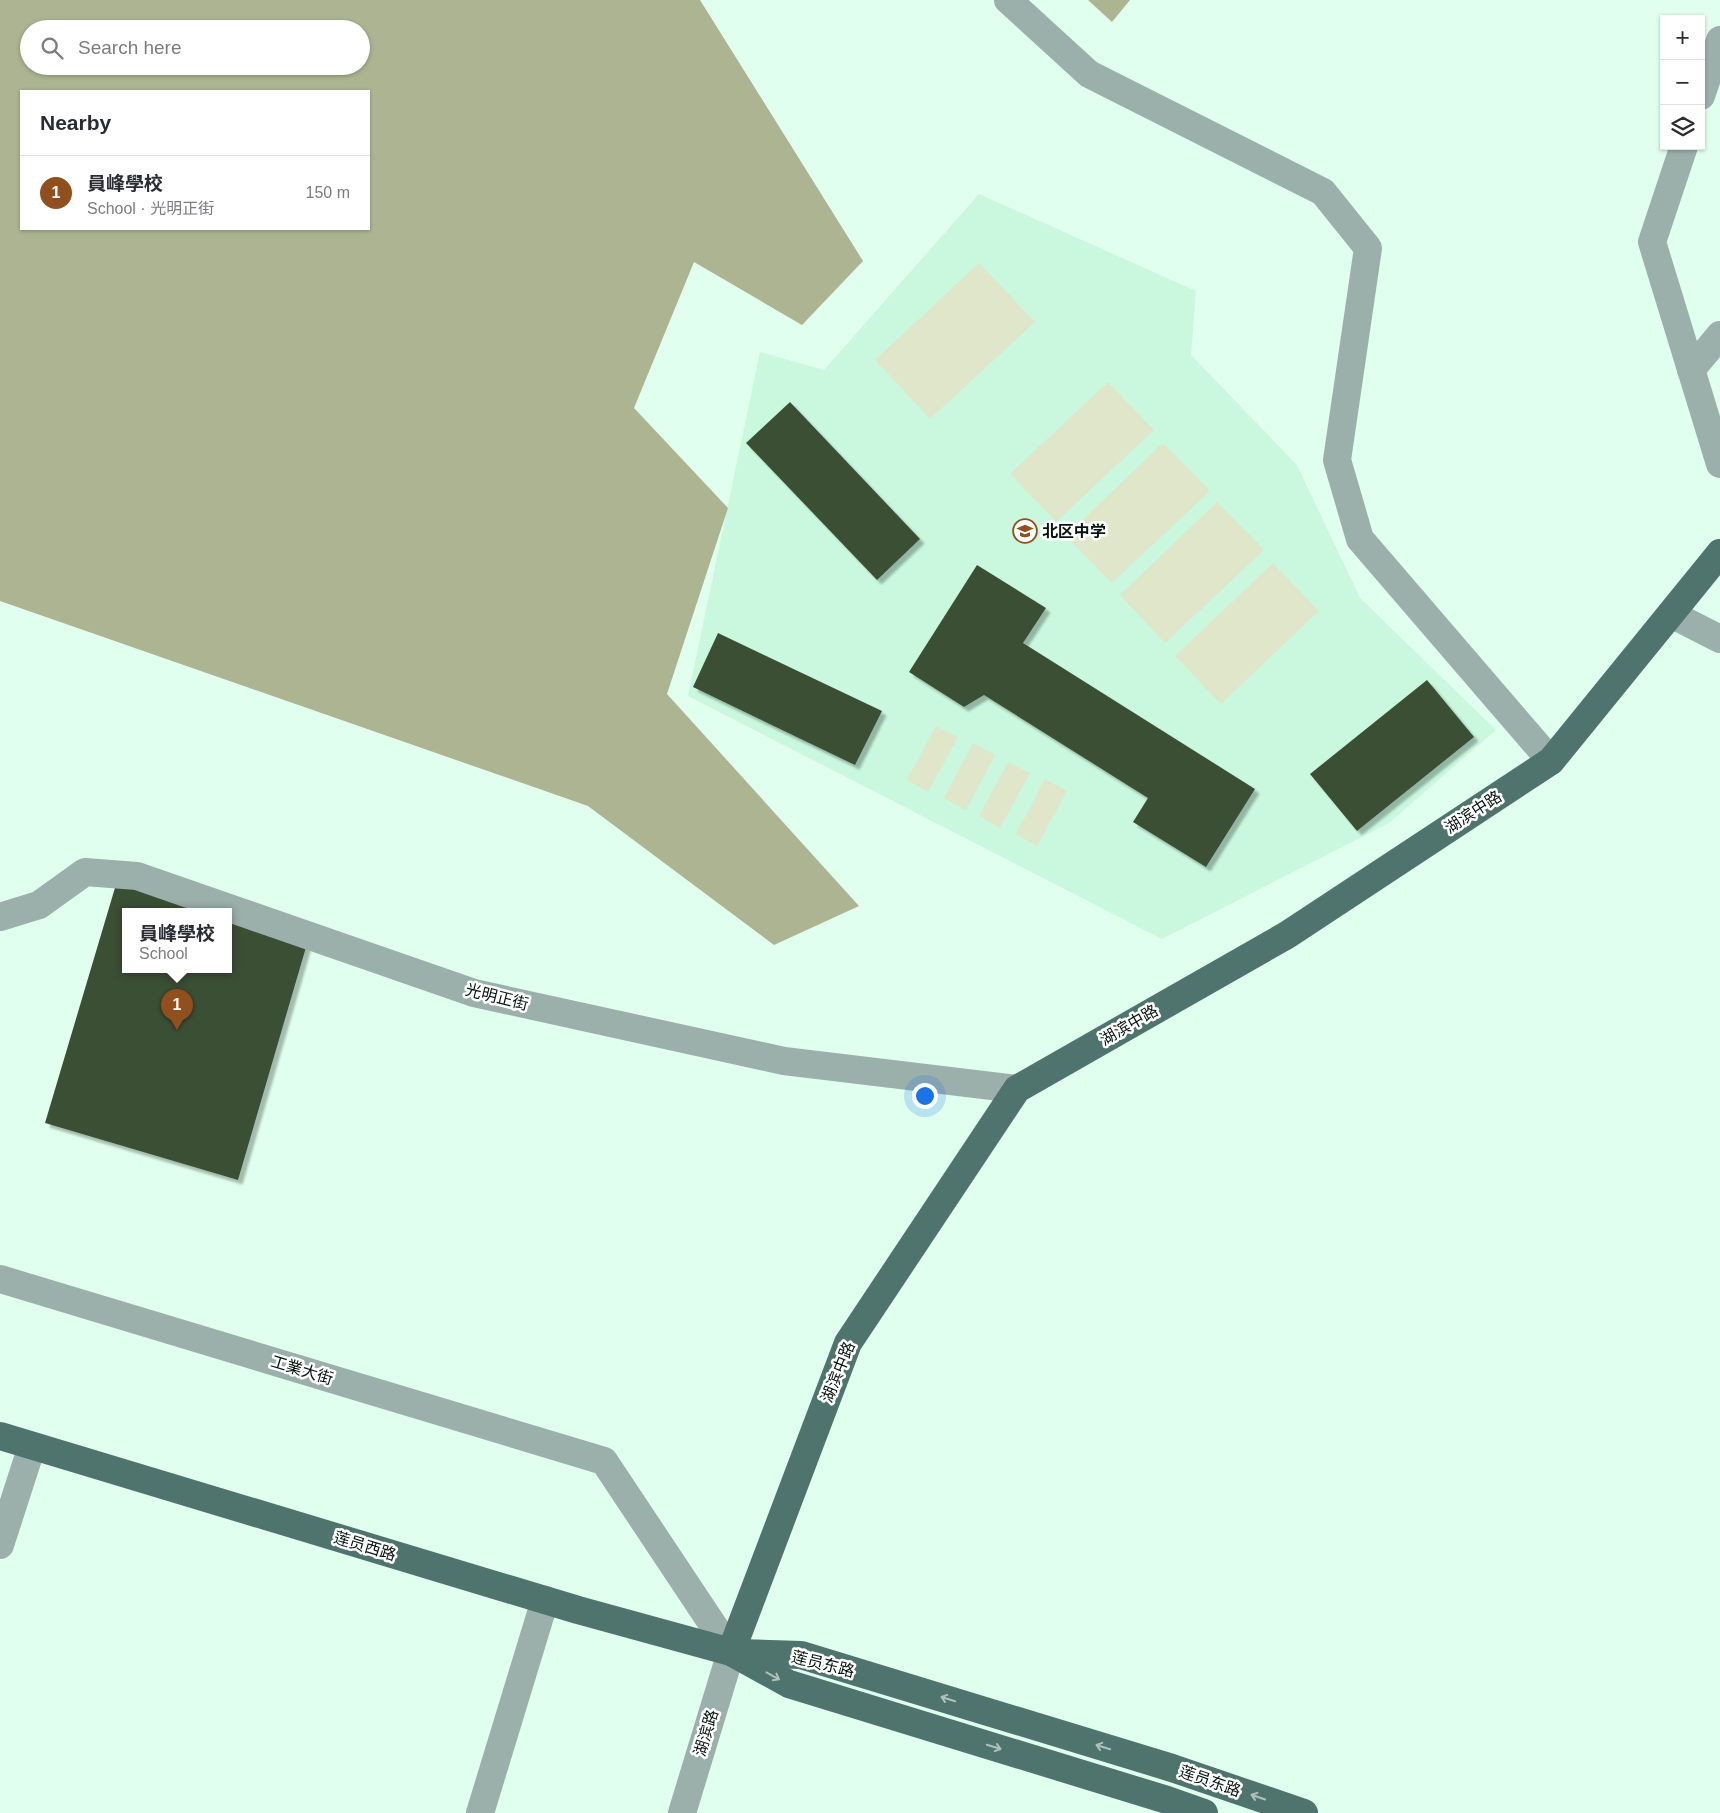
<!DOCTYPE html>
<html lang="en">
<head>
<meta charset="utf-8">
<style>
  body { margin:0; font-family:Helvetica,"Noto Sans SC",sans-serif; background:#f7f7f7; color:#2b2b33 }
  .controls { position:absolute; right:15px; top:15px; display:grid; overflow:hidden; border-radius:0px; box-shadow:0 1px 4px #0004 }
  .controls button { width:45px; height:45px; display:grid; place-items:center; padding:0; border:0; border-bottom:1px solid #e1e1e2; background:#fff; color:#2b2b33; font:25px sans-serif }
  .you { position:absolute; left:924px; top:1095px; width:18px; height:18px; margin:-12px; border:4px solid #fff; border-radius:50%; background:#1a73e8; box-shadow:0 0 0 8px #1a73e833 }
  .badge { display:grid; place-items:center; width:32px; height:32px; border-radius:50%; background:#924f1e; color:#fff; font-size:16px; font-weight:700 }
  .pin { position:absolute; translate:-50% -41px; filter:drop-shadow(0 1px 2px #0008) }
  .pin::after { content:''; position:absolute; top:26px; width:18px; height:15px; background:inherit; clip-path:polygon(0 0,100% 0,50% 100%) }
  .popup { position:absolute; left:122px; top:908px; width:110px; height:65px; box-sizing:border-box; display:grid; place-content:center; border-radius:0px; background:#fff; filter:drop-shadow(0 1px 4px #0005); font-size:16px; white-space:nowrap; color:#7c7c81 }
  .popup b { font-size:19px; color:#2b2b33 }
  .popup::after { content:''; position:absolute; left:50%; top:100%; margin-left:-10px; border:10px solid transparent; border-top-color:#fff }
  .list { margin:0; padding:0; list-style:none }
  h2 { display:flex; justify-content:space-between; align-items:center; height:65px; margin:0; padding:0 20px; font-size:21px }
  h2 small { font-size:16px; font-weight:400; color:#7c7c81 }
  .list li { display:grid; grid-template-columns:32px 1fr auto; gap:15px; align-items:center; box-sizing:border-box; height:75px; padding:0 20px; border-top:1px solid #e1e1e2 }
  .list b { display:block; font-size:19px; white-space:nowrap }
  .list p { margin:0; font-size:16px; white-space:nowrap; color:#7c7c81 }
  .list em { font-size:16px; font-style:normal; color:#7c7c81 }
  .icon { flex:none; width:28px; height:28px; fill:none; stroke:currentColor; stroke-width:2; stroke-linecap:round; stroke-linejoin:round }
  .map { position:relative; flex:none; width:1720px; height:1813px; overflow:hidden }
  .search { position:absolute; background:#fff; box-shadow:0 1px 4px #0004; left:20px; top:20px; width:350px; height:55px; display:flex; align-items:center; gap:12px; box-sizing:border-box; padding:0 18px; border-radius:28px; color:#7c7c81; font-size:19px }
  .panel { position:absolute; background:#fff; box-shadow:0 1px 4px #0004; left:20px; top:90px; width:350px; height:140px; border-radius:0px }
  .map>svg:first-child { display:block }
</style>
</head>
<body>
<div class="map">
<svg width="1720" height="1813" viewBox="0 0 1720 1813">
  <defs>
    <filter id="shadow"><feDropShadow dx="4.5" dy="4.5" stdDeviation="1" flood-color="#0004"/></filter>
  </defs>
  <rect width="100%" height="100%" fill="#e0ffee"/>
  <path fill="#c9f8df" d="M979,194l217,97 -5,64 106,110 63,133 136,132 -107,93 -227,116 -474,-243 72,-344 64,18z"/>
  <g fill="#dfe6c9">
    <path d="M979,263l56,59 -105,97 -55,-59z"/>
    <path d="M1108,382l46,48 -98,92 -46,-48z"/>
    <path d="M1163,443l47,48 -98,92 -46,-47z"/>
    <path d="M1217,502l47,48 -99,93 -45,-48z"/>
    <path d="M1273,563l46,48 -98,93 -46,-48z"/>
    <path d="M936,726l22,11 -30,55 -21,-12z"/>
    <path d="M973,743l22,12 -29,55 -22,-12z"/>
    <path d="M1008,762l22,11 -30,55 -21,-12z"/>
    <path d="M1045,779l22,12 -30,55 -21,-12z"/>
  </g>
  <g fill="#acb491" fill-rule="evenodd">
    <path d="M0,0h700l163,261 -61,64 -108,-63 -60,146 94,100 -61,186 192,212 -85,39 -186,-139 -588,-205zM29,29h332v37h-332zM21,91h348v138h-348z"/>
    <path d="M1088,0h42l-18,22z"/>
  </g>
  <g fill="#3b5036" filter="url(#shadow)">
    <path d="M790,402l130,137 -43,41 -131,-137z"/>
    <path d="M977,565l69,43 -23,35 232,146 -49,78 -73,-45 15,-24 -164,-103 -20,12 -55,-35z"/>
    <path d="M718,633l164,78 -27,54 -162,-78z"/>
    <path d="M1427,680l47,57 -117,94 -47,-57z"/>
    <path d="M117,881l102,30h-93v58h102v-56l81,24 -71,243 -193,-57z"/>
  </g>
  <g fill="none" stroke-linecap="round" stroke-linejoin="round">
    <g stroke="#9bafab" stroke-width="28">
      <path d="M1008,0l81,74 234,118 45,56 -31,212 23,79 191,222"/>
      <path d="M1701,96l19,-56"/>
      <path d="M1684,146l-32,96 68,222"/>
      <path d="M1691,370l29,-35"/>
      <path d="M1671,614l49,25"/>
      <path d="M0,917l39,-12 46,-33 52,4 337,117 310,68 233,28"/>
      <path d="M0,1279l604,182 127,191 -49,161"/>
      <path d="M0,1545l32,-99"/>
      <path d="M480,1813l65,-213"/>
    </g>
    <g stroke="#4f736d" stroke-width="28">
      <path d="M0,1436l578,174 153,42 58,32 378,116 37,13"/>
      <path d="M731,1652l117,-309 169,-254 270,-154 264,-174 169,-208"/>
      <path d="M737,1653l64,2 371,113 132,45"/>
    </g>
  </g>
  <defs><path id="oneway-shaft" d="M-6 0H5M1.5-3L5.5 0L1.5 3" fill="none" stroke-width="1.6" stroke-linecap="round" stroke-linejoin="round" transform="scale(1.25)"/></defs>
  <g stroke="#b0c0bd">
    <use href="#oneway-shaft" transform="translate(773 1676) rotate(29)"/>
    <use href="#oneway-shaft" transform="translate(948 1699) rotate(-163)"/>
    <use href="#oneway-shaft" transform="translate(994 1747) rotate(17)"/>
    <use href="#oneway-shaft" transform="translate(1103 1747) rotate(-163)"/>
    <use href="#oneway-shaft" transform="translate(1258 1797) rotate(-161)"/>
  </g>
  <defs>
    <g id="school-ring" transform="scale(1.25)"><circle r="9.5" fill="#fff" stroke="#924f1e" stroke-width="1.5"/><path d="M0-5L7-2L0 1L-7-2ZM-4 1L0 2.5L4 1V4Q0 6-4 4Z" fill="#924f1e"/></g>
  </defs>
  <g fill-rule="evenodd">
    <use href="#school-ring" x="1025" y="531"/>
  </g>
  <g text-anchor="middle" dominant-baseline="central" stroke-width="5" stroke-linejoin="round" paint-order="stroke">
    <g font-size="16" font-weight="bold" fill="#06140d" stroke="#fff" text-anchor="start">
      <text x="1042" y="531">北区中学</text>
    </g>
    <g font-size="16" fill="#06140d" stroke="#fff">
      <text transform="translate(1473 812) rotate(-33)">湖滨中路</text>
      <text transform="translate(497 997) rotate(14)">光明正街</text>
      <text transform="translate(1129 1025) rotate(-30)">湖滨中路</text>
      <text transform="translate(302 1370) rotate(17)">工業大街</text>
      <text transform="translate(838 1372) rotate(-68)">湖滨中路</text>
      <text transform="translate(365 1546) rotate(17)">莲员西路</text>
      <text transform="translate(823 1664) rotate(14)">莲员东路</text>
      <text transform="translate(706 1733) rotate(-73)">湖滨路</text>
      <text transform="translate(1210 1781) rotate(19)">莲员东路</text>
    </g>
  </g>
</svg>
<div class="controls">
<button>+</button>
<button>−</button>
<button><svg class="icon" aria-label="layers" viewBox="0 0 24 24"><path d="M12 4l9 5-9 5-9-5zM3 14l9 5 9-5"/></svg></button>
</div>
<div class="you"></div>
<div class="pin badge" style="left:177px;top:1030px">1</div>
<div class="popup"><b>員峰學校</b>School</div>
<div class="search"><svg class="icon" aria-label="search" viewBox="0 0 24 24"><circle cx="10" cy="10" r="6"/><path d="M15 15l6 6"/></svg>Search here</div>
<section class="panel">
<h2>Nearby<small></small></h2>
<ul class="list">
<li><span class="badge">1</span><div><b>員峰學校</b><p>School · 光明正街</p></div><em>150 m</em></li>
</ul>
</section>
</div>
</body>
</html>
